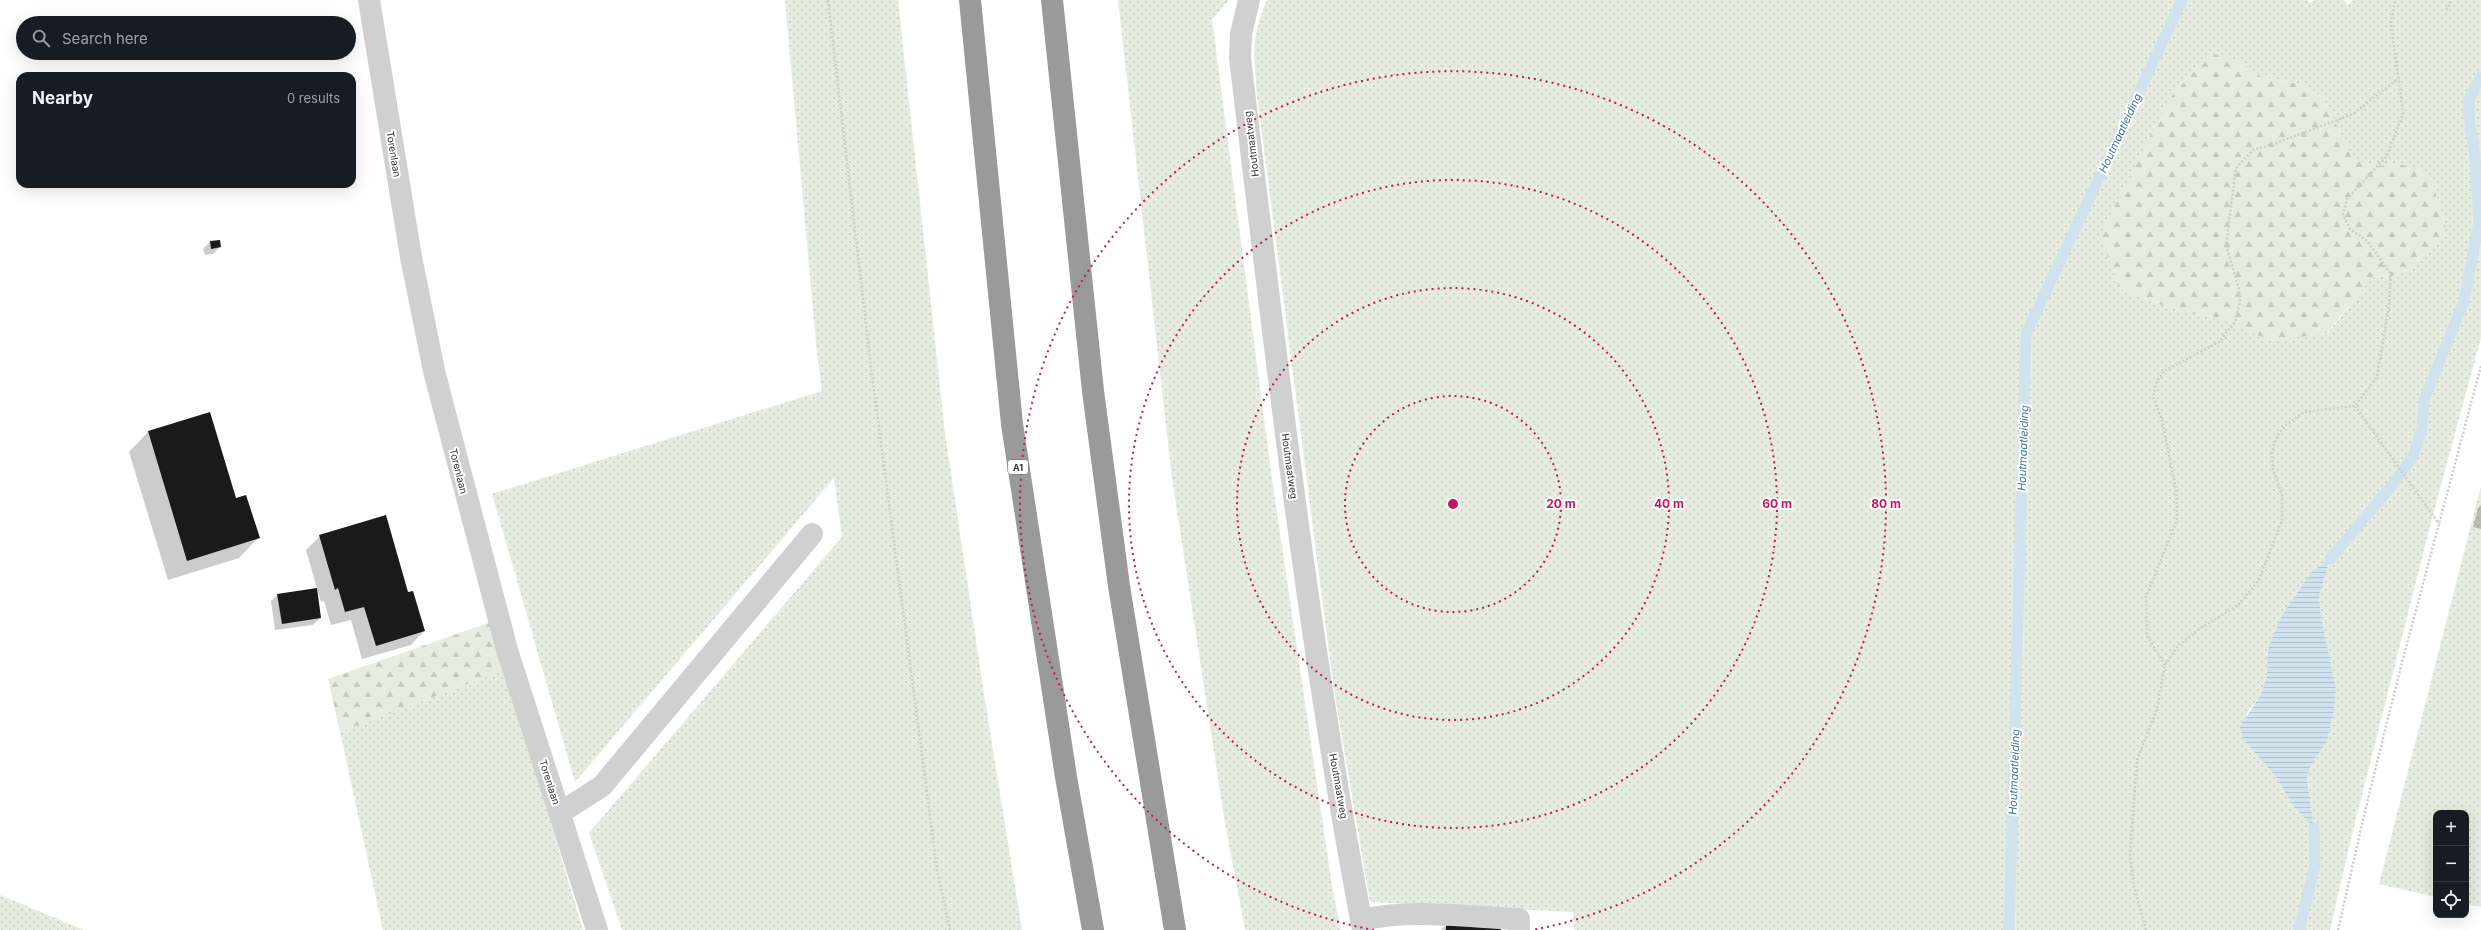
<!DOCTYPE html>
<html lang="en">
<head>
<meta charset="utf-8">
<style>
  body { margin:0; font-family:Inter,sans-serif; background:#20242c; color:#f1f3f6 }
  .controls { position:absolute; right:12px; bottom:12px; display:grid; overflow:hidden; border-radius:8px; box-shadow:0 4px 16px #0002 }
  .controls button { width:36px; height:36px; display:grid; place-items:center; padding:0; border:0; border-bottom:1px solid #363941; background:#171b24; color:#f1f3f6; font:20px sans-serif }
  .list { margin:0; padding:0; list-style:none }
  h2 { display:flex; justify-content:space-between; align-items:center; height:52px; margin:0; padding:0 16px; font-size:17px }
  h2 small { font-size:13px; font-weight:400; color:#9ea1a6 }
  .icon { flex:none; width:22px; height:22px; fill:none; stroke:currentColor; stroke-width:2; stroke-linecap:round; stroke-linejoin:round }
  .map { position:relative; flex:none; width:2481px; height:930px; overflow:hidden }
  .search { position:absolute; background:#171b24; box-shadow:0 4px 16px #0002; left:16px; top:16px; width:340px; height:44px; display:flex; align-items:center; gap:10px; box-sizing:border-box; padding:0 14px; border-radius:22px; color:#9ea1a6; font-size:15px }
  .panel { position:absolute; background:#171b24; box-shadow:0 4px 16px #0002; left:16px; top:72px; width:340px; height:116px; border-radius:12px }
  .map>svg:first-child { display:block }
</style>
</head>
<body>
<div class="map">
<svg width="2481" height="930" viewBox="0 0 2481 930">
  <defs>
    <pattern id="grass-dots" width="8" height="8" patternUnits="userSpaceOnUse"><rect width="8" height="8" fill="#e6ecdf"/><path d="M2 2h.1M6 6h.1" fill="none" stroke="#c6cbc0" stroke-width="1.8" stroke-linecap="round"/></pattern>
    <pattern id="forest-firs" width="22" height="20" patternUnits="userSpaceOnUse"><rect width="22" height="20" fill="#e6ecdf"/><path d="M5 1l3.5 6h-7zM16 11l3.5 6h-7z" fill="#c6cbc0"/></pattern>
    <pattern id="water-rules" width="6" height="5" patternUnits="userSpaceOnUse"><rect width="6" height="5" fill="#cfe2ee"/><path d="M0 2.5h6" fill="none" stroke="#b2c2cd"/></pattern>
  </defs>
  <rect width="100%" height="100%" fill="#fff"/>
  <g fill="url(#grass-dots)" fill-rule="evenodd">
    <path d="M785,0h113l47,433 39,261 38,236h-400l-33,-97 253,-296 -8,-59 -259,304 -83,-288 330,-103 -6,-48z"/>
    <path d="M1118,0h111l-17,19 59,453 61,414 9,44h-96l-21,-113 -52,-339z"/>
    <path d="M1267,0h1040l4,3 3,-3h30l4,5 5,-5h128v338l-50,184 -81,321 -20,87h-756l-1,-18 -203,-10 -36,-212 -77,-595c-3,-40 -7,-56 10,-95zM2207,56l31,4 24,17 29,5 19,6 14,11 30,61 21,6 22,-2 36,20 13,44c-19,29 -36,52 -73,48l-46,58 -111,-16 -49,-11 -47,-18 30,-148 20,-43zM2330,559l-11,35 2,22 15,73 -2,23 -7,29 -17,26 -3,11 7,49 -20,-20 -18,-30 -33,-38 4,-26 14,-19 6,-17 15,-62 30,-44z"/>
    <path d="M2481,486v421l-15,-3v-91h-30v84l-57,-13z"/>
    <path d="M505,670l78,260h-200l-43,-198z"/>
    <path d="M0,895l84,35h-84z"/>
  </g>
  <g fill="url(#forest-firs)">
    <path d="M2220,54l18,6 24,17 29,5 19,6 14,11 30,61 21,6 22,-2 21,4 15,16 13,44c-20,32 -34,51 -73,48l-46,57 -55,8 -56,-23 -49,-11 -47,-18 -20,-54 70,-137 37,-42z"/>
    <path d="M491,622l14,48 -165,62 -12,-53z"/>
  </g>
  <path fill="url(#water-rules)" d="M2330,559l-11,36 2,21 15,73 -2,23 -7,29 -17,26 -3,11 7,50 -20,-21 -18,-30 -33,-38 -3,-12 21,-33 6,-17 1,-28 14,-34 30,-44z"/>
  <g fill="#0003">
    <path d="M210,242l10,5 -7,7 -8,1 -2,-6z"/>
    <path d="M148,432l87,67 23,39 -19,20 -71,22 -39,-128z"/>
    <path d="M2481,505v24l-8,-2 5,-19z"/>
    <path d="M320,536l87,58 17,37 -13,14 -49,14 -11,-39 -20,5 -7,-24 -3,1 -15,-52z"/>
    <path d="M316,589l4,29 -7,7 -38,5 -4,-29 7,-6z"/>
    <path d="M1447,924l53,6h-59z"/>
  </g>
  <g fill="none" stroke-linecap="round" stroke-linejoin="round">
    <g stroke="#cfe2ee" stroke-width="11">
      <path d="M2330,559l63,-75 20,-28 9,-27 2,-29 40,-99 15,-79 -4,-66 -6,-39v-18l12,-22"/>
      <path d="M2009,930l17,-596 156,-334"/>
      <path d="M2299,930l16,-65 -1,-37"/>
    </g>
  </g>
  <g fill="#1a1a1a">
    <path d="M220,240l1,7 -10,2 -1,-8z"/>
    <path d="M210,412l26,86 10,-3 14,43 -73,23 -39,-130z"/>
    <path d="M386,515l22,77 5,-1 12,40 -49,15 -12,-39 -19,5 -7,-24 -3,2 -16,-55z"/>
    <path d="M317,588l4,30 -39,6 -5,-30z"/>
    <path d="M1501,922v8h-55v-7z"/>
  </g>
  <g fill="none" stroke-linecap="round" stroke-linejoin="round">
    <g stroke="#cdcdcd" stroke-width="2.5" stroke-dasharray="2 2" stroke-linecap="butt">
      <path d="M828,0l43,367 66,502 13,61"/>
      <path d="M2446,10l6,-10"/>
      <path d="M2355,406l84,118"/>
      <path d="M2165,665l-18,-29 -1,-39 31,-77 -1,-30 -14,-70 -9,-23 4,-16 7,-10 55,-29 16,-20 5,-20 -1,-13 -13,-44 10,-77 17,-18 21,-6 79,-30 47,-37"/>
      <path d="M2146,930l-12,-43 -4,-32 7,-95 20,-51 8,-44 12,-18 21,-17 40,-25 21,-25 23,-60v-25l-9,-26 -1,-17 5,-16 10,-12 17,-12 51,-6 22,-29 12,-72 2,-31 -24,-33 -17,-12 -7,-14 4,-16 40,-43 16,-43 -12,-89 4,-24"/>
      <path d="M2338,930l27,-119 34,-137 82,-308"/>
    </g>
    <g stroke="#d0d0d0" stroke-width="22">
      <path d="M369,0l42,257 23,114 73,279 90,280"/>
      <path d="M1249,0l-8,34 -1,24c35,291 68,584 123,872"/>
      <path d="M560,813l42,-27 210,-252"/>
      <path d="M1361,920c51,-12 106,-3 158,-1v11"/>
    </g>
    <g stroke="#9a9a9a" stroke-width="22">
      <path d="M970,0l42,424 54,353 27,153"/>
      <path d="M1052,0l41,391 26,195 56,344"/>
    </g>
  </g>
  <g fill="none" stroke="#c2185b" stroke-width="2" stroke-dasharray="2 4">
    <circle cx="1453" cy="504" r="108"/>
    <circle cx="1453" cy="504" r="216"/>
    <circle cx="1453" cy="504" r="324"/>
    <path d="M1374 930A433 433 0 1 1 1532 930"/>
  </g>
  <g text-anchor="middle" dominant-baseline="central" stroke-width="4" stroke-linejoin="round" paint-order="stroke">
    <rect fill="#fff" stroke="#707070" stroke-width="1" x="1008" y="460" width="20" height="14" rx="3"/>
    <g font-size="9" font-weight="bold" fill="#333">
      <text x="1018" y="467">A1</text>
    </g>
    <g font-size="10" fill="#333" stroke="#fff">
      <text transform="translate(1251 144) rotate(-97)">Houtmaatweg</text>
      <text transform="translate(394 154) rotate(81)">Torenlaan</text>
      <text transform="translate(1290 466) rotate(82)">Houtmaatweg</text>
      <text transform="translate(459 471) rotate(76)">Torenlaan</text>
      <text transform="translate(550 782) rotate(72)">Torenlaan</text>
      <text transform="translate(1339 786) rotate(80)">Houtmaatweg</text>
    </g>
    <g font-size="11" font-style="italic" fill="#3f7597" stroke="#fff">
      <text transform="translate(2120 133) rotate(-65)">Houtmaatleiding</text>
      <text transform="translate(2023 448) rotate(-88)">Houtmaatleiding</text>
      <text transform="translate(2014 772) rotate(-88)">Houtmaatleiding</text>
    </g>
  </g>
  <circle cx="1453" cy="504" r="6" fill="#c2185b" stroke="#fff" stroke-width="2"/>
  <g font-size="12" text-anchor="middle" font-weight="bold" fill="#c2185b" stroke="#fff" stroke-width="4" stroke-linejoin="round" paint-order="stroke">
    <text x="1561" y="508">20 m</text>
    <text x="1669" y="508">40 m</text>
    <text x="1777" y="508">60 m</text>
    <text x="1886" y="508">80 m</text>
  </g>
</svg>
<div class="controls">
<button>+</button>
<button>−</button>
<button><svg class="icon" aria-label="locate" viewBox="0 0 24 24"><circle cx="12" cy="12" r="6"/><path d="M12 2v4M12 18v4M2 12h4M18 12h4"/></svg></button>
</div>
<div class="search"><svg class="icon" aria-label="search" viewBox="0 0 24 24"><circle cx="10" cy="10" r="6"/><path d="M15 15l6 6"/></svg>Search here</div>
<section class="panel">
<h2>Nearby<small>0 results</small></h2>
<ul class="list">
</ul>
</section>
</div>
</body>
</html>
